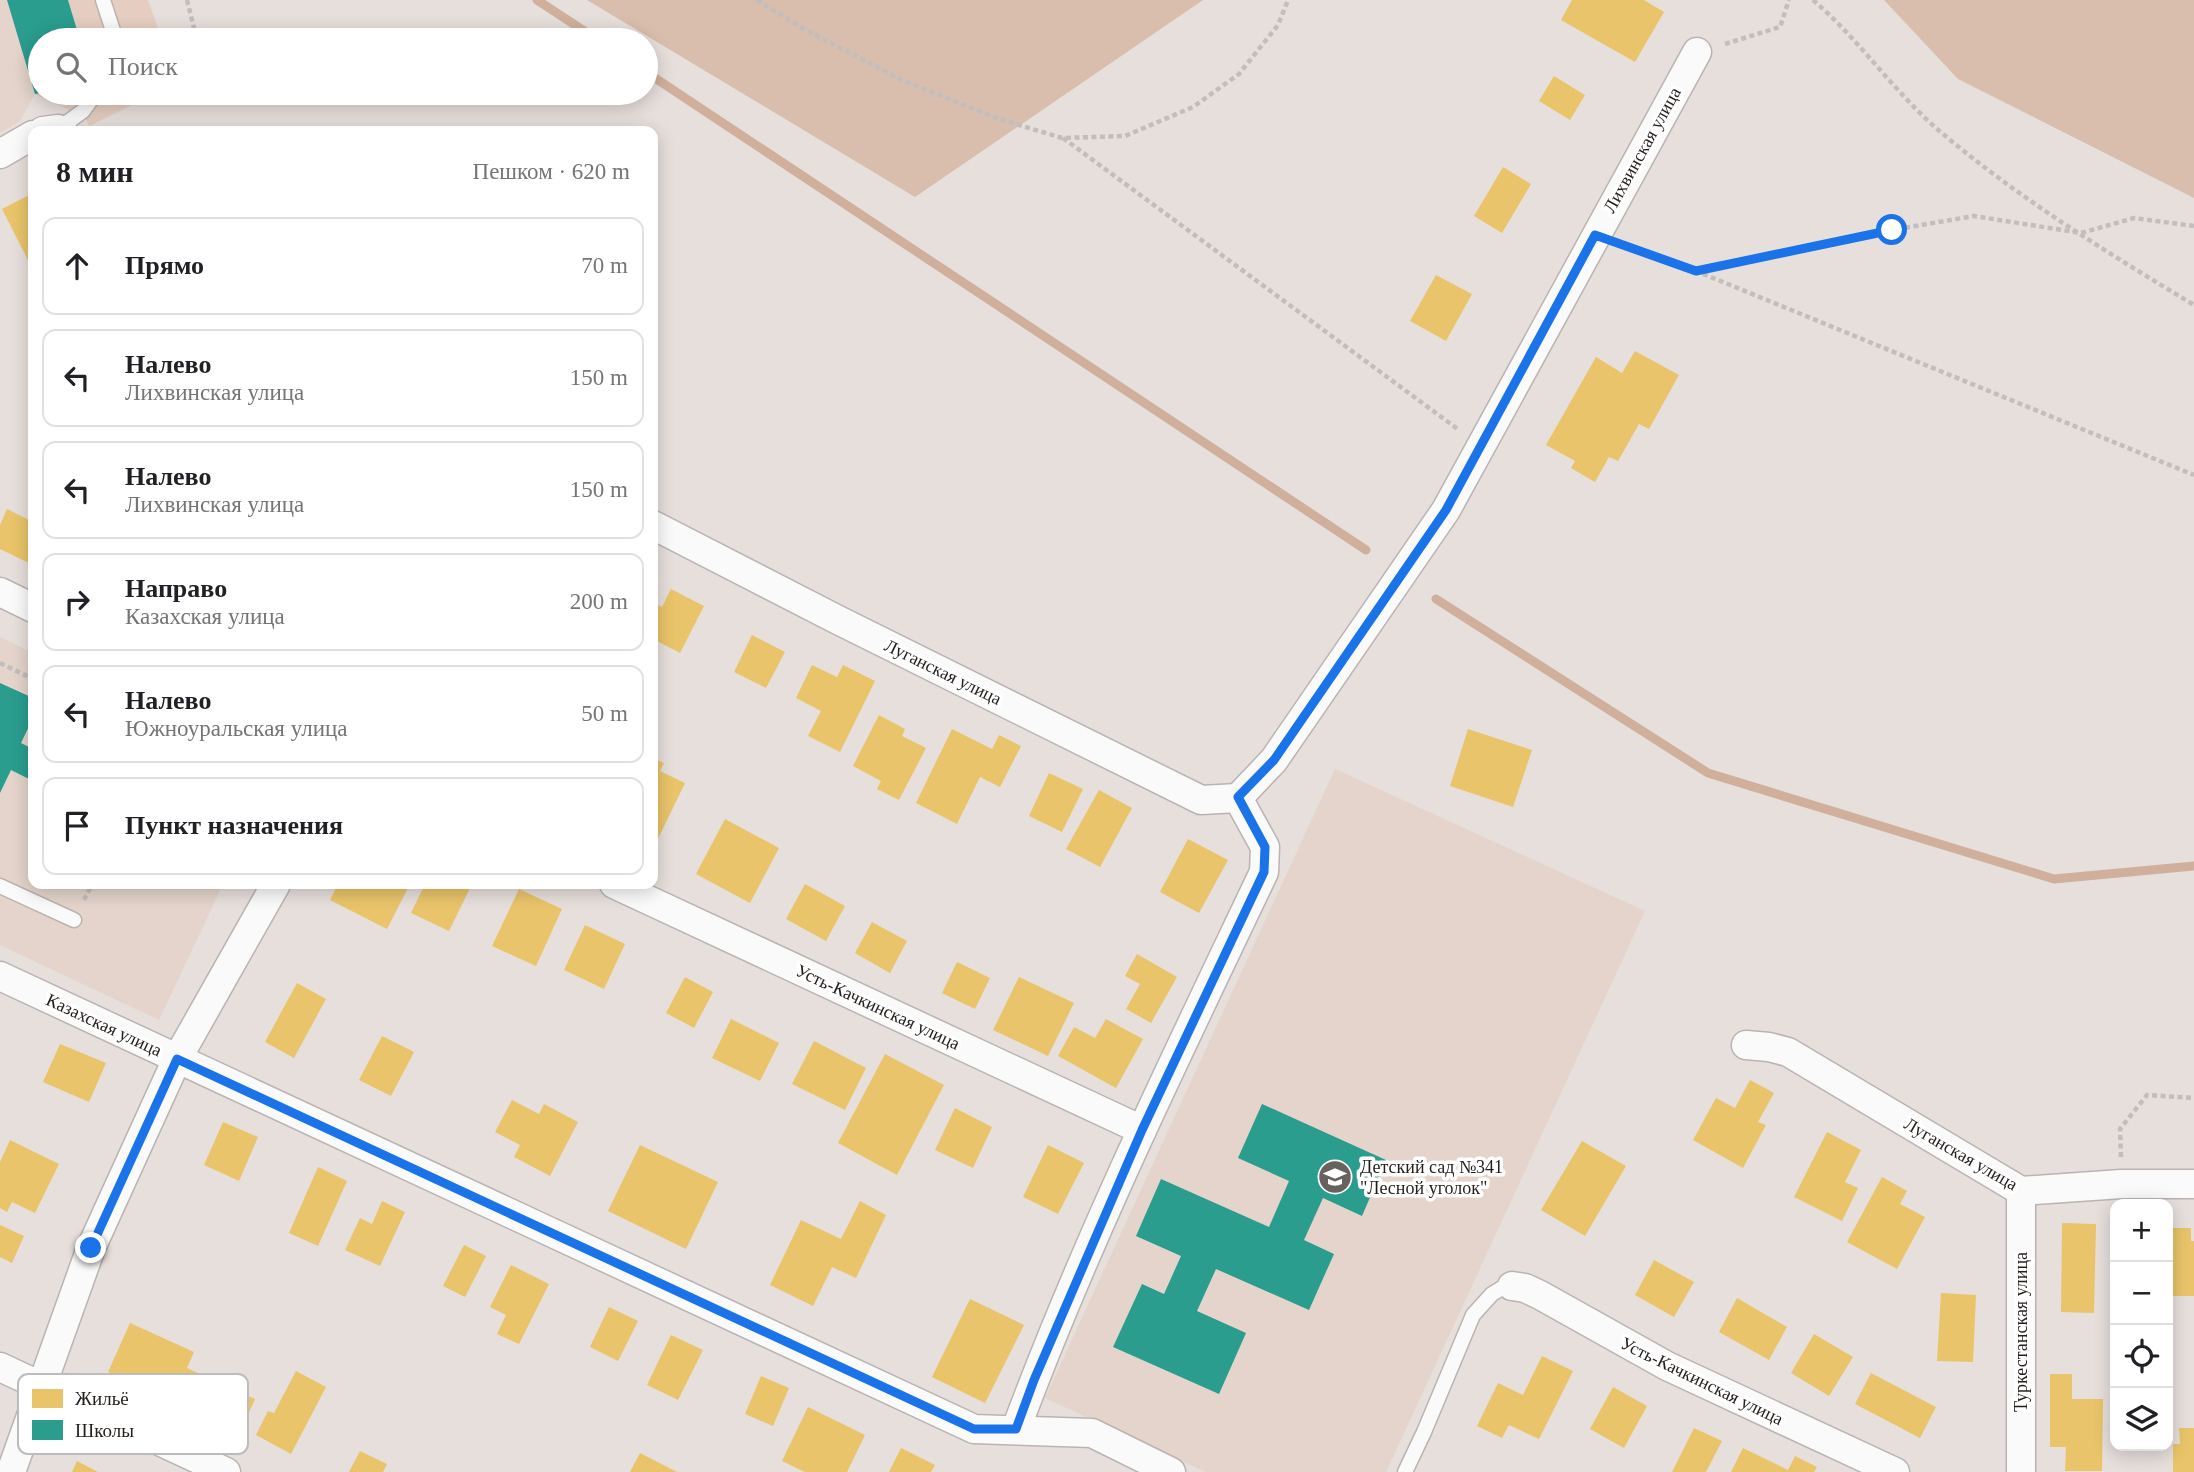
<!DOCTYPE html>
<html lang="ru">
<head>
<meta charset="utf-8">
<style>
  body { margin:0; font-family:Georgia,serif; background:#f6f6f6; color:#202124 }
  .controls { position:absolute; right:21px; bottom:21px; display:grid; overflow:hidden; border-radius:14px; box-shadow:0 4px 18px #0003 }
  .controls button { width:63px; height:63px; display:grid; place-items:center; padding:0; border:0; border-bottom:2px solid #e0e0e0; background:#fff; color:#202124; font:35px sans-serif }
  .stop { position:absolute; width:21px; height:21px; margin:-16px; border:5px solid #1a73e8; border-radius:50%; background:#fff }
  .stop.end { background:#1a73e8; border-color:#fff; box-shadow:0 2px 7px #0008 }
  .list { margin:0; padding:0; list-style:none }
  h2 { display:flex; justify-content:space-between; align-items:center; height:91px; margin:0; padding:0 28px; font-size:30px }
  h2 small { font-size:23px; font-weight:400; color:#757577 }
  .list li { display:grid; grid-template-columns:46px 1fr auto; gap:21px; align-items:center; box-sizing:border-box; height:98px; margin:0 14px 14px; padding:0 14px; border:2px solid #e0e0e0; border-radius:14px }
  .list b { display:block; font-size:26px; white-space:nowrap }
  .list p { margin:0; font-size:23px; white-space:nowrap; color:#757577 }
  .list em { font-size:23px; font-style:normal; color:#757577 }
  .icon { flex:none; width:38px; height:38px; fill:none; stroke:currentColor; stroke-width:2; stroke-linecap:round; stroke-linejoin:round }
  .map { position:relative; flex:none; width:2194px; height:1472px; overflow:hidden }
  .search { position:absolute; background:#fff; box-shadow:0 4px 18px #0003; left:28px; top:28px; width:630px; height:77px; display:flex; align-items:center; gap:18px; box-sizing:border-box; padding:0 24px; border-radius:38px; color:#757577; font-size:26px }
  .panel { position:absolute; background:#fff; box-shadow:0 4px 18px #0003; left:28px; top:126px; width:630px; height:763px; border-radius:14px }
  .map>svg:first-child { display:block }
</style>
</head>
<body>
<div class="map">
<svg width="2194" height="1472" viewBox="0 0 2194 1472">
  <rect width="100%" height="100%" fill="#e7dfdb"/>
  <g fill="#e4d4cb">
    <path d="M0,0h7l28,94 -15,27 -20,12z"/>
    <path d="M0,637l33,16v231h190l-64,136 -159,-75z"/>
    <path d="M1335,769l310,142 -259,561h-180l-161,-74z"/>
  </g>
  <path fill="#e5cec1" d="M7,0h141l14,40h-122v53h117l-68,33 -4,-9 -50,-23z"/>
  <g fill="#d9bdad">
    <path d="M587,0h616l-288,197z"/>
    <path d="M1884,0h310v198l-236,-119z"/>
  </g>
  <g fill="#e9c46a">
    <path d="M1572,0h72l20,12 -29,50 -74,-42z"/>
    <path d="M1554,76l31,19 -15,25 -31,-19z"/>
    <path d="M1503,167l28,17 -29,49 -28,-17z"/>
    <path d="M33,193v64l-5,3 -26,-51z"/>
    <path d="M1436,275l36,19 -26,47 -36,-20z"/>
    <path d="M1635,351l44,24 -30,54 -10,-5 -21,37 -9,-4 -14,25 -24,-14 4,-7 -29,-16 50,-88 26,16z"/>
    <path d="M7,509l26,13v43l-33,-16v-24z"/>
    <path d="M671,589l33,17 -24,47 -27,-14v-28l3,-7 6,3z"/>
    <path d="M752,635l33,17 -19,36 -32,-16z"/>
    <path d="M812,665l25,12 6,-12 32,16 -35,71 -32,-16 13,-25 -25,-13z"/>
    <path d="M879,715l26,14 -3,7 24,12 -27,52 -22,-11 4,-8 -28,-15z"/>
    <path d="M952,729l40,20 7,-14 22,11 -21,41 -20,-10 -23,47 -41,-21z"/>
    <path d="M1468,729l64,21 -19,57 -63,-21z"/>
    <path d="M653,758l11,5 -4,8 25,12 -32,66z"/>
    <path d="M1049,773l34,16 -21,43 -33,-16z"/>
    <path d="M1099,790l33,18 -32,59 -34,-18z"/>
    <path d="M725,819l54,29 -29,55 -54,-29z"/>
    <path d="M1188,839l40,21 -29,53 -39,-21z"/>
    <path d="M338,884h72l-23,45 -57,-29z"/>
    <path d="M425,884h47l-23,47 -38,-18z"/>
    <path d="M805,884l40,22 -19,35 -40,-22z"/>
    <path d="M519,889l43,20 -26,57 -44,-20z"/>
    <path d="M872,922l35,19 -17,32 -35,-20z"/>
    <path d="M585,925l40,19 -21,45 -40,-19z"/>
    <path d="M1137,954l40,23 -26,46 -25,-14 14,-25 -15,-8z"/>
    <path d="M957,962l33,16 -15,31 -33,-16z"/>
    <path d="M685,977l28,15 -19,36 -28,-15z"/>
    <path d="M1019,977l55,26 -26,53 -55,-26z"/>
    <path d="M297,983l29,16 -32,59 -29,-16z"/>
    <path d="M731,1019l48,24 -19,38 -48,-23z"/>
    <path d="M1106,1019l37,20 -27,49 -58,-32 16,-29 21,11z"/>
    <path d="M382,1036l32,16 -23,44 -32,-16z"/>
    <path d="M814,1041l52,27 -21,42 -53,-26z"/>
    <path d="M60,1044l46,19 -17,39 -46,-20z"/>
    <path d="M885,1054l59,31 -47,90 -59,-32z"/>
    <path d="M1750,1080l24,13 -16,29 8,3 -23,43 -50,-28 23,-42 19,10z"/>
    <path d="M512,1100l27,14 5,-10 34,18 -28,54 -36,-19 6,-12 -25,-13z"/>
    <path d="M955,1108l37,19 -19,41 -38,-18z"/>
    <path d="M223,1122l35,15 -19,44 -35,-16z"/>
    <path d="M1827,1132l34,18 -16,32 13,6 -16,33 -48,-24z"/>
    <path d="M10,1140l49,24 -24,49 -23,-11 -5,10 -7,-4v-46z"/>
    <path d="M1582,1141l44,25 -41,70 -44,-26z"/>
    <path d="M640,1145l78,37 -32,67 -78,-38z"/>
    <path d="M1048,1145l36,18 -26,51 -35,-17z"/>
    <path d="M318,1167l29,14 -29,65 -29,-13z"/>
    <path d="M1882,1177l25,14 -7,13 25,13 -28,52 -50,-27z"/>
    <path d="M382,1201l23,11 -25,54 -35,-16 15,-32 12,6z"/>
    <path d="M860,1201l26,14 -30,63 -24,-11 -19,39 -43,-21 31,-65 40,19z"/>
    <path d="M2062,1223l34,1 -2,89 -33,-1z"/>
    <path d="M0,1225l24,11 -12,27 -12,-6z"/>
    <path d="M2168,1228h23v13h3v55h-26z"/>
    <path d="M464,1245l22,11 -21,41 -22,-11z"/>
    <path d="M1654,1260l40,22 -20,35 -39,-22z"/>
    <path d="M511,1265l38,19 -30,60 -22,-10 9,-19 -16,-8z"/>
    <path d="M1941,1293l35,2 -3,67 -36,-1z"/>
    <path d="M1737,1298l50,29 -18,33 -50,-28z"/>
    <path d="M970,1299l54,26 -39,78 -53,-26z"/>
    <path d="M609,1307l29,14 -20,40 -28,-14z"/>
    <path d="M130,1323l64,29 -7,16 68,31 -14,32 -133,-59z"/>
    <path d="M1814,1334l39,23 -24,39 -38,-23z"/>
    <path d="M671,1335l32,15 -25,50 -31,-15z"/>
    <path d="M1542,1356l31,15 -34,68 -30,-14 -7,13 -25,-12 21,-43 25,12z"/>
    <path d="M296,1371l30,16 -35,67 -35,-19 12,-24 6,2z"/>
    <path d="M1871,1373l65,34 -16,31 -65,-34z"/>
    <path d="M2050,1374h22v25h31l-1,72h-37l1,-24h-16z"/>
    <path d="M761,1376l28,12 -16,38 -28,-12z"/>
    <path d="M1613,1387l34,19 -23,42 -34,-19z"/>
    <path d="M808,1407l57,28 -18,37h-42l-23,-11z"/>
    <path d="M1694,1428l28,13 -16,31h-34z"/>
    <path d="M2179,1428h15v44h-21v-28h7z"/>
    <path d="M901,1448l34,17 -4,7h-42z"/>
    <path d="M1743,1448l45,22 7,-14 22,11 -3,5h-83z"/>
    <path d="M360,1451l27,13 -4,8h-34z"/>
    <path d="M640,1453l37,19h-47z"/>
    <path d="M77,1461l21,11h-26z"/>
  </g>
  <g fill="#2a9d8f">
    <path d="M7,0h61l12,40h-40v53l-5,1z"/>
    <path d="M0,683l33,15v20l-12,25 12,6v32l-22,-11 -11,23z"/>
    <path d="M1262,1104l124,56 -24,56 -39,-18 -19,42 30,14 -25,56 -93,-41 -19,42 49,22 -27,61 -106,-47 29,-63 22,10 17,-38 -45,-20 25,-57 108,48 20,-46 -51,-23z"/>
  </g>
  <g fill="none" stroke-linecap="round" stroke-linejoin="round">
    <g stroke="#d0b09c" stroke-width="9">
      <path d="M537,0l61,40"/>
      <path d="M646,72l720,478"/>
      <path d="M1436,599l272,174 346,106 140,-13"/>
    </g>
    <g stroke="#bab4b0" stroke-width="17">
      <g id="service">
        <path d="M103,0l13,40"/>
        <path d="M58,129l25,-18 13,-18"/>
        <path d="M0,886l74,34"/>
        <path d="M1405,1472l19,-40 49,-117 19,-21 10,-6 10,-2"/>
      </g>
    </g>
    <g stroke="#bab4b0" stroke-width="31">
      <g id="minor">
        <path d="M43,131l15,-2 5,2"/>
        <path d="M0,154l33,-19"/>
        <path d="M653,525l185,95 363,180 37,-2"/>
        <path d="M0,592l33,16"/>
        <path d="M614,884l528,246"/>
        <path d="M0,976l974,453 118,4 79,39"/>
        <path d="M1746,1045l23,2 19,5 233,139 100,-7h73"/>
        <path d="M1512,1286l13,2 15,7 127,71 228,106"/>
        <path d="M0,1367l226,105"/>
        <path d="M1016,1429c71,-191 161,-374 248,-557l1,-25 -27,-49 36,-38 172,-250 251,-458"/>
        <path d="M11,1472l80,-224 86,-189 99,-175"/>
        <path d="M2021,1472v-281"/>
      </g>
    </g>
    <g stroke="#c1bebd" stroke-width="4.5" stroke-dasharray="5 3.5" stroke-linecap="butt">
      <path d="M187,0l10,40"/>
      <path d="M757,0l47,29 98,51 94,38 66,20 63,-2 68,-29 46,-33 39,-49 10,-25"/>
      <path d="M1813,0c47,40 82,94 130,134 77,65 165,119 251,171"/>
      <path d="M1725,44l55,-17 9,-27"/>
      <path d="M1063,138l396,292"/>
      <path d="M1623,245l73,26 498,204"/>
      <path d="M1697,271l195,-41 82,-14 107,17 53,-15 60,8"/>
      <path d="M0,663l33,16"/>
      <path d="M84,900l8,-16"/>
      <path d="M2121,1157l-1,-28 27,-34 47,3"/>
    </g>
    <use href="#service" stroke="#fbfafa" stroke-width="14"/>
    <use href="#minor" stroke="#fbfafa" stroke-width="28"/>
  </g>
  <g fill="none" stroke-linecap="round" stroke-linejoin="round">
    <path stroke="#1a73e8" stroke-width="9" d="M91,1248l86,-189 797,370h42l18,-49 108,-250 122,-258 1,-25 -27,-50 36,-37 172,-250 149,-275 101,36 196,-41"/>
  </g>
  <defs>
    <g id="school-disc" transform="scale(1.75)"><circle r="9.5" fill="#68625e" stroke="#fff"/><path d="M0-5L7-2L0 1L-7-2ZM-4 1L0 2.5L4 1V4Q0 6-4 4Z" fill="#fff"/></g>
  </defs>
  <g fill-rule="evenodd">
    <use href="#school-disc" x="1335" y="1177"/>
  </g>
  <g text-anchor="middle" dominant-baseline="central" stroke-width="7" stroke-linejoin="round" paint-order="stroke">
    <g font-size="18" fill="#231e1b" stroke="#fff">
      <text transform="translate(1642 150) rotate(-61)">Лихвинская улица</text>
      <text transform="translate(943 672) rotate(26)">Луганская улица</text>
      <text transform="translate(878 1007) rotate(25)">Усть-Качкинская улица</text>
      <text transform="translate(104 1025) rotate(25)">Казахская улица</text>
      <text transform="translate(1961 1154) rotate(30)">Луганская улица</text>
      <text transform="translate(2021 1332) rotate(-90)">Туркестанская улица</text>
      <text transform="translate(1702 1381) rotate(26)">Усть-Качкинская улица</text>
    </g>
    <g font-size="18" fill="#231e1b" stroke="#fff" text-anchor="start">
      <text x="1360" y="1167">Детский сад №341<tspan x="1360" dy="21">"Лесной уголок"</tspan></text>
    </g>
  </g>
  <rect x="18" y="1374" width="230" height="80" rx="10" fill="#fff" stroke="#bdbcbb" stroke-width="2"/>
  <rect x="32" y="1389" width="31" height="19" fill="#e9c46a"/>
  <rect x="32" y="1420" width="31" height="20" fill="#2a9d8f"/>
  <g font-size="19" fill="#231e1b">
    <text x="75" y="1405">Жильё</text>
    <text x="75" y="1437">Школы</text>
  </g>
</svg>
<div class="controls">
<button>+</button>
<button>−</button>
<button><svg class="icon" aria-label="locate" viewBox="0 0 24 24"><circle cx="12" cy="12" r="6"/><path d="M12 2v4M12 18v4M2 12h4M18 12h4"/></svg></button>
<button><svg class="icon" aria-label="layers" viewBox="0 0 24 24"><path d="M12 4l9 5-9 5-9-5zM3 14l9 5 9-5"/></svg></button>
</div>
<div class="stop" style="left:1892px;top:230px"></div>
<div class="stop end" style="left:91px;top:1248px"></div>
<div class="search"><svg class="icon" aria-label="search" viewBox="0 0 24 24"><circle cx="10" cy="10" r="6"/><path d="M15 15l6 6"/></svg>Поиск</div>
<section class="panel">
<h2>8 мин<small>Пешком · 620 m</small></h2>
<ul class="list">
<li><svg class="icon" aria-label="ahead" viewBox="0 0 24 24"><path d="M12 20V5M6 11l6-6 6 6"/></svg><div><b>Прямо</b></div><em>70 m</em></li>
<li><svg class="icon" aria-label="left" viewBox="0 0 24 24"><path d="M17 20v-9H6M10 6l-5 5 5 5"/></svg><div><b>Налево</b><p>Лихвинская улица</p></div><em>150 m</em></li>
<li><svg class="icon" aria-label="left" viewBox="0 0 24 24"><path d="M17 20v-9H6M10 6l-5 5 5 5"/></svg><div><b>Налево</b><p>Лихвинская улица</p></div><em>150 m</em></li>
<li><svg class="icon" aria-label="right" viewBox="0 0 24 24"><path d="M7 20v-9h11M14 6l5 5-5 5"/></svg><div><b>Направо</b><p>Казахская улица</p></div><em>200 m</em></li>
<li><svg class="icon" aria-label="left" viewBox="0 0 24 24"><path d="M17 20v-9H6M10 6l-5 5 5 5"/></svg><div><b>Налево</b><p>Южноуральская улица</p></div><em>50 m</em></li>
<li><svg class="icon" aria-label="arrive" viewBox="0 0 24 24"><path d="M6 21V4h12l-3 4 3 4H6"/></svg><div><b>Пункт назначения</b></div></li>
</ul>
</section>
</div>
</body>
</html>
